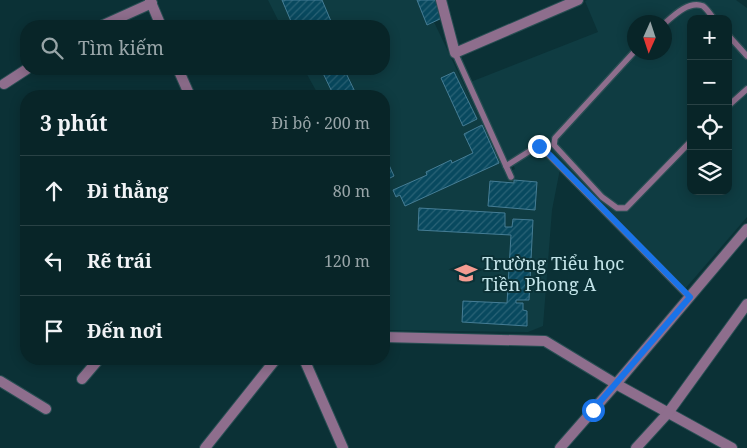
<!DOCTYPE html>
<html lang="vi">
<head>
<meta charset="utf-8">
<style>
  body { margin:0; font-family:"Noto Serif",serif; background:#112d30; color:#f1f3f6 }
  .controls { position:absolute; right:15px; top:15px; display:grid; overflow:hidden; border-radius:10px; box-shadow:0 2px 12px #0003 }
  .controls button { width:45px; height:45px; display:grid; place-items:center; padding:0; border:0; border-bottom:1px solid #294245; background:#082528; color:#f1f3f6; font:25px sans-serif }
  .compass { position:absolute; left:627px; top:15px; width:45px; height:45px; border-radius:50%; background:#082528; box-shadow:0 2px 12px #0003; rotate:183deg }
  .stop { position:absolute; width:15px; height:15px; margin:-11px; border:4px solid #1a73e8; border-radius:50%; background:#fff }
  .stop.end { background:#1a73e8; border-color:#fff; box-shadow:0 1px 5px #0008 }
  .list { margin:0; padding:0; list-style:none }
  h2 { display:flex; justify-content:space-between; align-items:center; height:65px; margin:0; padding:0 20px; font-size:21px }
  h2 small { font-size:16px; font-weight:400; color:#98a5a8 }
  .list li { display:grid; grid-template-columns:32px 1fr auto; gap:15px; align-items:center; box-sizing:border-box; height:70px; padding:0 20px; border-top:1px solid #294245 }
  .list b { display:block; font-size:19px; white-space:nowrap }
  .list em { font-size:16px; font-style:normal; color:#98a5a8 }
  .icon { flex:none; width:28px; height:28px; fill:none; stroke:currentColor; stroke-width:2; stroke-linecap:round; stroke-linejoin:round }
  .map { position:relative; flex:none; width:747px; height:448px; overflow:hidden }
  .search { position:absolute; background:#082528; box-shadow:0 2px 12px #0003; left:20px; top:20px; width:370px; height:55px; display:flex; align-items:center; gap:12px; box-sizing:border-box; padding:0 18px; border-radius:20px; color:#98a5a8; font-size:19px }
  .panel { position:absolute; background:#082528; box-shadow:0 2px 12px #0003; left:20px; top:90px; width:370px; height:275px; border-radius:20px }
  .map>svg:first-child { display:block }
</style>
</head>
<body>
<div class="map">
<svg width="747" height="448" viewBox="0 0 747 448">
  <defs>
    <pattern id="building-hatch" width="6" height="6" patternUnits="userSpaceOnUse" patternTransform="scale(1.25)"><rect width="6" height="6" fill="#08495f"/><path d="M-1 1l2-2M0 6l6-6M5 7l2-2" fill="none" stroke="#2a6376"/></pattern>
  </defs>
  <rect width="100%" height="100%" fill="#0b3136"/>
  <g fill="#0f3c42" fill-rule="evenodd">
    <path d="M268,0h169l5,18 -8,4 72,151 9,-4 -2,-5 26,-17 21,22 -8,41 -9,116 -15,6 -144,-2v-234h-65l-15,-27h80v-43h-103z"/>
    <path d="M587,0h149l11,8v209l-63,73 -143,-147 -34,20 -39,-80 130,-51 -13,-31zM691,19h37v172h-37zM634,22h30v30h-30z"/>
  </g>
  <g fill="url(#building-hatch)" stroke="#457d95">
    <path d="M282,0h40l11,26h-40z"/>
    <path d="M417,0h20l5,18 -15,7z"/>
    <path d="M321,69h23l13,27h-23z"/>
    <path d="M454,72l23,47 -14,7 -22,-48z"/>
    <path d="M482,125l17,38 -94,43 -5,-11 -4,2 -3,-7 34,-15 -1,-3 25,-12 1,3 21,-10 -9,-19z"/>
    <path d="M384,154l10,22 -10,5z"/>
    <path d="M514,180l23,2 -2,28 -47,-4 2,-25 24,2z"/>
    <path d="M419,208l86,5v14h7l1,-8 20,1 -4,80h-13v3h7v7l4,1v15l-65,-4 1,-21 44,2 4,-68 -93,-5z"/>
  </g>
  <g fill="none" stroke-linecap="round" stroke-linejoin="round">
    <g stroke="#284e53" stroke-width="8">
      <g id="service">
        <path d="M664,24c9,-8 25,-24 39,-18 4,3 8,9 11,13"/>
        <path d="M728,35l19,21"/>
        <path d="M634,52l-79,86 -1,7 48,52 15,11h9l65,-67"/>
        <path d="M455,53l56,124"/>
        <path d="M728,106l19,-17"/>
        <path d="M506,166l30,-19h5l148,150"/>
      </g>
    </g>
    <g stroke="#284e53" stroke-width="12">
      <g id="minor">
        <path d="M150,0l11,26"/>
        <path d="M441,0l14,53 123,-53"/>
        <path d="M101,26l51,-23"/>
        <path d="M178,69l12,27"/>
        <path d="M4,84l23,-15"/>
        <path d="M384,337l161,4 71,43 116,64"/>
        <path d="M304,359l39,89"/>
        <path d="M82,379l17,-20"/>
        <path d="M0,381l46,28"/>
        <path d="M205,448l71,-89"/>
        <path d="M560,448l56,-64 131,-155"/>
        <path d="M636,448l32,-35 79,-109"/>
      </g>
    </g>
    <use href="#service" stroke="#8e6e8d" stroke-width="5.5"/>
    <use href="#minor" stroke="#8e6e8d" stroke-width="10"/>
  </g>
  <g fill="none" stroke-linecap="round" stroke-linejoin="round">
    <path stroke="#1a73e8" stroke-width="6" d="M539,146l4,2 147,149 -97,113"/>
  </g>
  <defs>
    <g id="school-bare" transform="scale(1.725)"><path d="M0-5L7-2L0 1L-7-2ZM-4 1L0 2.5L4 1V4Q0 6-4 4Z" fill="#f59c91" stroke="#0b3136" stroke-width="2.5" paint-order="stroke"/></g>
  </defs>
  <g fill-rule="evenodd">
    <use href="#school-bare" x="466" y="273"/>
  </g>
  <g text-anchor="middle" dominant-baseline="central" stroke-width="4" stroke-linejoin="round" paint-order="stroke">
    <g font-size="18" fill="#c3e4e9" stroke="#0b3136" text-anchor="start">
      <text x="482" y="263">Trường Tiểu học<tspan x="482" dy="21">Tiền Phong A</tspan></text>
    </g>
  </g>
</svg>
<div class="controls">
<button>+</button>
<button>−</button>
<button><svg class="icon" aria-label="locate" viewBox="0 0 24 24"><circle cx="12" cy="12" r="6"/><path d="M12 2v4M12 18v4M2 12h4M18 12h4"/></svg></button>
<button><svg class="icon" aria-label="layers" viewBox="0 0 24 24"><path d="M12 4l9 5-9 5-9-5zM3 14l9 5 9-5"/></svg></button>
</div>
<svg class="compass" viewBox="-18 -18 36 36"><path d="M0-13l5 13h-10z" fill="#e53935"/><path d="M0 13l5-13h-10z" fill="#98a5a8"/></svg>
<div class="stop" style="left:593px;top:410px"></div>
<div class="stop end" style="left:539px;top:146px"></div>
<div class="search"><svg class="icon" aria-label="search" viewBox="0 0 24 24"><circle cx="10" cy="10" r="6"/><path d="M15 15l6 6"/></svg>Tìm kiếm</div>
<section class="panel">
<h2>3 phút<small>Đi bộ · 200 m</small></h2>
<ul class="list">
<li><svg class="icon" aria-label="ahead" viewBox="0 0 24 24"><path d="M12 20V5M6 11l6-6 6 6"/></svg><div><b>Đi thẳng</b></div><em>80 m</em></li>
<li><svg class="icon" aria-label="left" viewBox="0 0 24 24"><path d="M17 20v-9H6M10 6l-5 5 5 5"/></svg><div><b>Rẽ trái</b></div><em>120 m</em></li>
<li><svg class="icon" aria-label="arrive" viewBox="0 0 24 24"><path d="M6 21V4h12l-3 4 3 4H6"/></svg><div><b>Đến nơi</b></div></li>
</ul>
</section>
</div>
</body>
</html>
